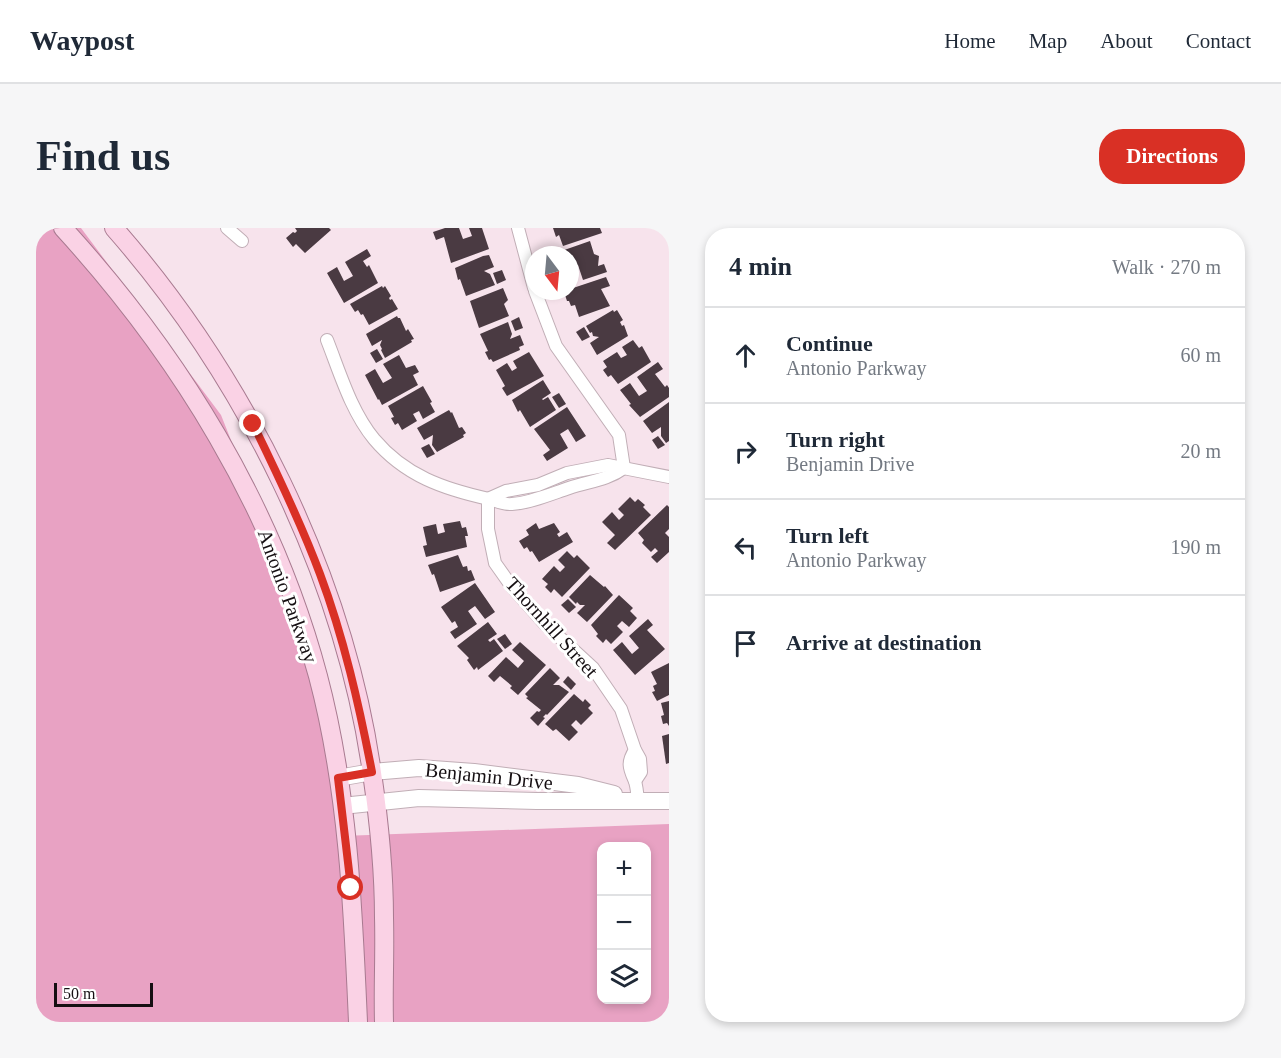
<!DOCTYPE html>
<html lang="en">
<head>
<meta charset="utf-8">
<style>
  body { margin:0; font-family:Georgia,serif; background:#f6f6f7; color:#1f2937 }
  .controls { position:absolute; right:18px; bottom:18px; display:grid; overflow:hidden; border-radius:12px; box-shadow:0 3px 9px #0003 }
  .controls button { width:54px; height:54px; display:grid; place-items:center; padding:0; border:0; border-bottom:2px solid #e0e1e3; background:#fff; color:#1f2937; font:30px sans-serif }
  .compass { position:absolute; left:489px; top:18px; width:54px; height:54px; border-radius:50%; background:#fff; box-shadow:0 3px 9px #0003; rotate:164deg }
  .scale { position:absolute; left:18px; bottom:15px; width:99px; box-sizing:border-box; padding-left:6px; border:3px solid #150f12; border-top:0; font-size:16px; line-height:21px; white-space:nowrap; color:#150f12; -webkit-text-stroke:4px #fff; paint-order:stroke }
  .stop { position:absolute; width:18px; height:18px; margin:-14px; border:4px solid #d93025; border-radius:50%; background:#fff }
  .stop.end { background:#d93025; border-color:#fff; box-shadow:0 2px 6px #0008 }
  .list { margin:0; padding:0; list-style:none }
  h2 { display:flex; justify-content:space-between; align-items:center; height:78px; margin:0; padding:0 24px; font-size:26px }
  h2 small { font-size:20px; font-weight:400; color:#747a83 }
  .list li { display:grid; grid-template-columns:39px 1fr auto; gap:18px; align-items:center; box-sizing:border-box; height:96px; padding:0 24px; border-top:2px solid #e0e1e3 }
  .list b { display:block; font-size:22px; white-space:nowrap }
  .list p { margin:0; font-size:20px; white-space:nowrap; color:#747a83 }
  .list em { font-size:20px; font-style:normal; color:#747a83 }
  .icon { flex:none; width:33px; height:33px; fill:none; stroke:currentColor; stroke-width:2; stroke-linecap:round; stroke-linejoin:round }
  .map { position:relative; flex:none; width:633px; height:794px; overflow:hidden; border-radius:24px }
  header { display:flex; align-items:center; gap:36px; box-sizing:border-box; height:84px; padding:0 30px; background:#fff; border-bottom:2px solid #e0e1e3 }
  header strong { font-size:28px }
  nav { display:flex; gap:33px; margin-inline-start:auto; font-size:21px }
  .intro { display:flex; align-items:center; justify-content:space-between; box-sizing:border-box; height:144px; padding:0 36px }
  h1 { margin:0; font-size:42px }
  .button { padding:15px 27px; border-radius:24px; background:#d93025; color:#fff; font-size:21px; font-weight:700 }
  main { display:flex; gap:36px; padding:0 36px }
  aside { flex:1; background:#fff; border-radius:24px; box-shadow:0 3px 9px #0003 }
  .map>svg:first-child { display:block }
</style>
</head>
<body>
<header>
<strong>Waypost</strong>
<nav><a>Home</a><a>Map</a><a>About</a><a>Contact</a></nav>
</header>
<div class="intro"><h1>Find us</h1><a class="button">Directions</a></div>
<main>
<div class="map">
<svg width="633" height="794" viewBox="0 0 633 794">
  <rect width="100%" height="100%" fill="#f7e3ec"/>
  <path fill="#e8a2c3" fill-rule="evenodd" d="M0,0h45l140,187 103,259 18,162 327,-12v198h-633zM566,618h44v154h-44z"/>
  <g fill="#4a3a42">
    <path d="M259,0h34l2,2 -26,23 -9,-9 -3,3 -7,-9 7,-6 2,1 2,-2z"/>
    <path d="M409,0h14l4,11 9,-3 -3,-8h13l7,21 -38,14 -7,-26 -8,3 -3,-8z"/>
    <path d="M517,0h47l2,5 -39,13 -4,-11 -3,2z"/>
    <path d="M554,13l4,13 5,2 -1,10 6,-2 3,8 -24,8 -5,-15 -8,3v-13h-20z"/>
    <path d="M331,21l4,7 -8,5 4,6 2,-2 9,18 -34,20 -17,-30 10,-6 7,14 9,-5 -8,-14z"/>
    <path d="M453,27l5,12 -10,4 6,3 5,11 -29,11 -6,-17 -2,1 -3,-12 28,-12z"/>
    <path d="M466,42l4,10 -9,4 -4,-11z"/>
    <path d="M570,49l4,9 -9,3 9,17 -31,11 -4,-12 -4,1 -2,-5h-2l-3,-9 6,-1v-2z"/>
    <path d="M346,58l1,2 2,-2 6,10 -2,2 1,2 2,-1 6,10 -29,16 -6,-11 -2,1 -3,-5 -3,2 -5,-8z"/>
    <path d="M467,60l5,12 -4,4 5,12 -30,12 -9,-27z"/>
    <path d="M577,82l1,2 3,-2 6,10 -3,2 2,4 2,-1 4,11 -31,19 -7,-12 9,-6 -6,-1 -1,-4 -2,1 -4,-7z"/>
    <path d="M361,88l1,2h2l6,13 2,-2 6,10 -3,1 1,2 -27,16 -4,-8 1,-1 -2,-4 2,-5 -10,6 -6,-12z"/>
    <path d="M483,89l4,11 -8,3 -4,-10z"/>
    <path d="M472,94l4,12 -2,5 10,-4 4,10 -5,2 1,3 -27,12 -2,-3 -2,1 -4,-8 3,-1 -8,-17z"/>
    <path d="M548,99l6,10 -8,4 -6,-9z"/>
    <path d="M597,112l6,8 3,-2 9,16 -33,22 -7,-9 -3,2 -5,-7 4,-3 -4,-6 14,-9 4,6 6,-3 -5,-8z"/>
    <path d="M341,121l6,10 -7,4 -6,-10z"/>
    <path d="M493,124l15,24 -37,20 -5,-8 3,-2 -9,-16 11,-7 5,8 5,-3 -4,-7z"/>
    <path d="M363,127l7,13 9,-3 4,7 -6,3 5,10 -36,20 -3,-6 -1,1 -13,-25 10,-6 8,14 9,-5 -9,-14z"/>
    <path d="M622,134l5,7 -8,5 10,13 2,-2 2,3v9l-29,20 -11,-12 2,-1 -11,-14 10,-7 9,13 8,-5 -10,-14z"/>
    <path d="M507,152l8,13 -9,6 1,1 5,-3 8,13 -26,17 -10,-17 -2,2 -6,-12z"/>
    <path d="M387,158l9,16 -2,1 5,9 -12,7 -4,-8 -6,3 4,7 -15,9 -4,-7 -3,2 -4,-7 3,-1 -6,-11z"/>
    <path d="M523,165l7,11 -7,4 -7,-11z"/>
    <path d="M633,174v39l-3,2 -5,-7v-9l-9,6 -9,-12z"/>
    <path d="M531,179l19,29 -10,6 -8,-13 -8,5 8,14 -21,13 -4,-6 7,-5 -16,-21z"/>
    <path d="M413,182l2,3 1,-1 7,16 3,-1 4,6 -3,2 1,2 -27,15 -5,-7 1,-10 -9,5 -7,-12z"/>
    <path d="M622,208l7,9 -7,4 -6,-9z"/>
    <path d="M393,216l6,10 -8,4 -6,-10z"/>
    <path d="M594,269l5,5 3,-3 7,6 -2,2 8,8 -36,35 -8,-7 8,-8 -13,-13 10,-10 7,8 5,-5 -6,-6z"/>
    <path d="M631,277l2,2v22l-4,4 4,4v15l-12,11 -6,-6 7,-6 -3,-3 -4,4 -9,-9 2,-3 -6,-7z"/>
    <path d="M424,293l2,7 4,-1 2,9h-3l2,11 -41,10 -3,-11 4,-1 -4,-18 13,-3 2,10 7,-2 -2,-8z"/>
    <path d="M500,295l3,6 15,-6 6,9 -3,2 2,3 8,-5 6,10 -34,20 -7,-11 -2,1 -3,-5 -3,2 -5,-8 10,-6 -3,-5z"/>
    <path d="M531,323l7,7 3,-3 13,13 -28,29 -8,-8 -3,4 -6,-6 3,-3 -6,-5 12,-13 6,6 5,-5 -7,-7z"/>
    <path d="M422,327l5,12 4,-1 1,5 3,-1 4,10 -35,12 -6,-18 -2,1 -4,-10z"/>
    <path d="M554,347l14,12 1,-1 8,9 -26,27 -10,-9 8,-8h-5l-3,-3 -1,2 -7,-7z"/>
    <path d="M439,355l20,29 -10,7 -10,-13 -7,5 9,13 -22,15 -5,-7 8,-5 -3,-6 -3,2 -11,-16z"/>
    <path d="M583,367l14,13 -3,3 7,7 -8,9 -7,-6 -5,5 6,6 -12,12 -5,-5 -3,4 -7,-7 2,-2 -7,-9z"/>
    <path d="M532,371l8,8 -7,6 -8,-8z"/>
    <path d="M612,391l5,6 -6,5 18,19 -30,26 -22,-25 9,-8 10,12 7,-6 -10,-12z"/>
    <path d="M452,394l9,12 -9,6 2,2 4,-3 9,12 -25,19 -1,-3 -3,3 -7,-10 2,-2 -12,-12z"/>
    <path d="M469,406l7,10 -7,5 -8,-10z"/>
    <path d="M484,414l26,23 -28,30 -8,-7 2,-2 -12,-10 -6,6 -6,-6 18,-19 12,11 6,-7 -12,-11z"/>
    <path d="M633,435v32l-12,6 -5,-9 3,-1 -2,-5 4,-2 -6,-12z"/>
    <path d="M514,440l10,10 -7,7h6l10,7 -22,23 -1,-1 -3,3 2,1 -7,8 -8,-8 7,-7 2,1 2,-2 -15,-12 2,-1 -3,-3z"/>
    <path d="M532,448l8,8 -5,6 -8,-8z"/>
    <path d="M538,466l9,8 2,-3 6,6 -3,3 5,5 -12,12 -5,-5 -5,5 7,7 -9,9 -13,-12 -3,2 -8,-7z"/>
    <path d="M633,473v25l-2,-3 -4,1 -2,-8 3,-1 -3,-12z"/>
    <path d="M633,506v29l-3,1 -4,-28z"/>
  </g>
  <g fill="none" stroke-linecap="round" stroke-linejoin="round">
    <g stroke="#c1aeb6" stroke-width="14">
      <g id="street">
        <path d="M191,0l15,13"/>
        <path d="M482,0l16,60"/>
        <path d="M499,63l21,55 63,89 5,33"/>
        <path d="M291,112c13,33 24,71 47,99 31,37 70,50 115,60 7,2 16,6 23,5 18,-1 39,-10 57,-16 20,-7 37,-7 55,-20"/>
        <path d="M452,271v30l7,34 17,24 32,36 49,45 28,41 14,41 5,9 1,13 -6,9"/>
        <path d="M452,271l18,-8 32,-6 29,-12 41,-8 61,12"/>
        <path d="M599,522c-8,12 -6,18 -1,29 3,6 3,15 4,21"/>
      </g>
    </g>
    <g stroke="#c1aeb6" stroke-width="18">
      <g id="secondary">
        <path d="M302,550l34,-6 47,-4 55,4 104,13 36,9"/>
        <path d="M306,578l77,-8 118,3h132"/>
      </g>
    </g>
    <g stroke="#a87a90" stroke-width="20">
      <g id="primary">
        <path d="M27,0c117,128 210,279 255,448 30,113 35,230 40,346"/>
        <path d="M78,0c131,149 230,348 258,545 7,48 12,97 12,145 1,35 -1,69 0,104"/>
      </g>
    </g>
    <use href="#street" stroke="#fff" stroke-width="12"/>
    <use href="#secondary" stroke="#fff" stroke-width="16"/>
    <use href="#primary" stroke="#fad2e5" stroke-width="18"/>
  </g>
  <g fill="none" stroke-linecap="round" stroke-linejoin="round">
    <path stroke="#d93025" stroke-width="8" d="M217,196c24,49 48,99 67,150 24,64 39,131 52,198l-34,6 13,110"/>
  </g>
  <g text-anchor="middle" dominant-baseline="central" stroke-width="6" stroke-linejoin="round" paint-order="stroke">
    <g font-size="20" fill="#150f12" stroke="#fff">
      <text transform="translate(252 368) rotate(70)">Antonio Parkway</text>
      <text transform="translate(516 399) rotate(48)">Thornhill Street</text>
      <text transform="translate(453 548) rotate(6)">Benjamin Drive</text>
    </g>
  </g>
</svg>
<div class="controls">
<button>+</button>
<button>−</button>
<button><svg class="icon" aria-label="layers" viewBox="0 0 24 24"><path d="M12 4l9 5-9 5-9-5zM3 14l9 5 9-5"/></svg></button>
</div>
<svg class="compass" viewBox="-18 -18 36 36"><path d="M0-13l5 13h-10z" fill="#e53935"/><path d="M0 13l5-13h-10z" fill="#747a83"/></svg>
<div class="scale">50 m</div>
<div class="stop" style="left:315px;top:660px"></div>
<div class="stop end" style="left:217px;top:196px"></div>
</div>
<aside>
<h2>4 min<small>Walk · 270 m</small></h2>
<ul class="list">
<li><svg class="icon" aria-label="ahead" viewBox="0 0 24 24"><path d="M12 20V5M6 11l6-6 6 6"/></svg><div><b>Continue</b><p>Antonio Parkway</p></div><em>60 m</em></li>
<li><svg class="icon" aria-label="right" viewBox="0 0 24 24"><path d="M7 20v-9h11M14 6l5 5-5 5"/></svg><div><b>Turn right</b><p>Benjamin Drive</p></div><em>20 m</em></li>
<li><svg class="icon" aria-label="left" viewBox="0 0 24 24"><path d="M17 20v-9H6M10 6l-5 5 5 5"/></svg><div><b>Turn left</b><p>Antonio Parkway</p></div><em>190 m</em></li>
<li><svg class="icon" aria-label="arrive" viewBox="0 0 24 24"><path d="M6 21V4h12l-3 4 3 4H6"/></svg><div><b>Arrive at destination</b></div></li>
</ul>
</aside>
</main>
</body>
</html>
